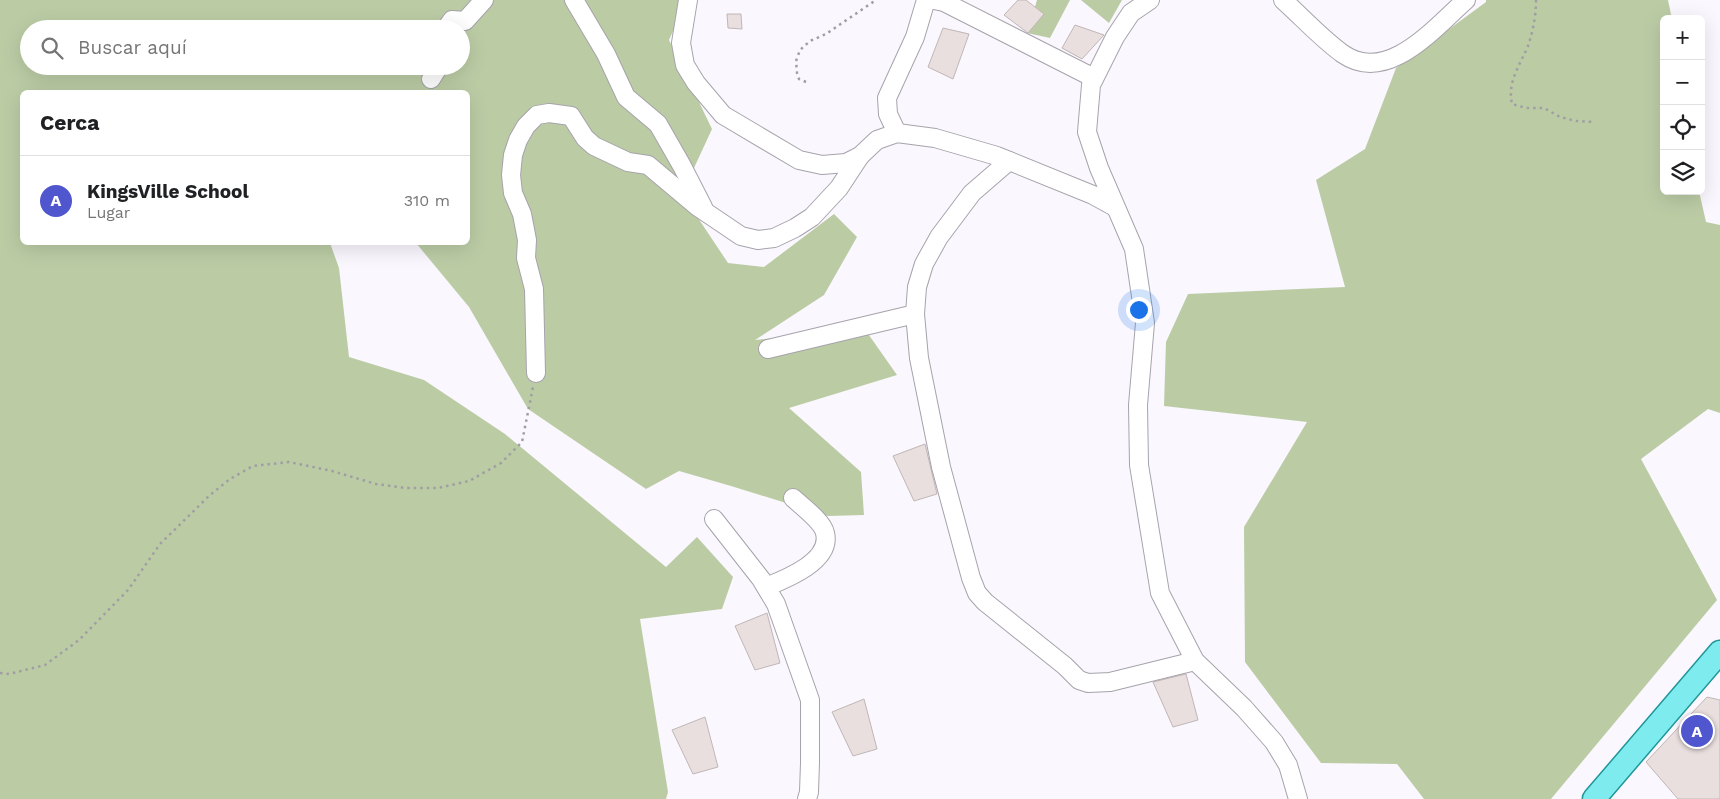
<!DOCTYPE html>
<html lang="es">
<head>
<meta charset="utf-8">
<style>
  body { margin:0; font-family:"Work Sans",sans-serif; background:#f6f6f6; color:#202124 }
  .controls { position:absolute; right:15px; top:15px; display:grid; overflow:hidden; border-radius:8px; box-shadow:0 5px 20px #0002 }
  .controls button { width:45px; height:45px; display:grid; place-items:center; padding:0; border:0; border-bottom:1px solid #e0e0e0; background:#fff; color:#202124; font:25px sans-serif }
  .you { position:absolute; left:1138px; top:309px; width:18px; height:18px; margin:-12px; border:4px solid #fff; border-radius:50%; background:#1a73e8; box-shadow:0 0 0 8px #1a73e833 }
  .badge { display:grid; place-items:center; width:32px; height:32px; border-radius:50%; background:#5056cd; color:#fff; font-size:16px; font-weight:700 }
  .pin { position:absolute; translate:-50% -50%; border:2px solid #fff; box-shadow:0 1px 5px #0006 }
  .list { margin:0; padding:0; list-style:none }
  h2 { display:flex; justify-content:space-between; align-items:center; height:65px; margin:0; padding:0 20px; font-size:21px }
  h2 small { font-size:16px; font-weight:400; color:#757577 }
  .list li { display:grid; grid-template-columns:32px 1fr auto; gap:15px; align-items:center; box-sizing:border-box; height:90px; padding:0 20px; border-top:1px solid #e0e0e0 }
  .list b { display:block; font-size:19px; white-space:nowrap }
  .list p { margin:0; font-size:16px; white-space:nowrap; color:#757577 }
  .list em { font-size:16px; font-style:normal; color:#757577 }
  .icon { flex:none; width:28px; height:28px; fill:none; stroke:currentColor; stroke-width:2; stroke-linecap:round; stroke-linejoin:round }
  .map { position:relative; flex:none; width:1720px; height:799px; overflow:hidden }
  .search { position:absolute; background:#fff; box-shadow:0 5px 20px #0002; left:20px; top:20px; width:450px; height:55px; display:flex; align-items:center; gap:12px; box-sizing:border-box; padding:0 18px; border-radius:28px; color:#757577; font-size:19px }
  .panel { position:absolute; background:#fff; box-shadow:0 5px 20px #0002; left:20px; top:90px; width:450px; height:155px; border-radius:8px }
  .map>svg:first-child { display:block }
</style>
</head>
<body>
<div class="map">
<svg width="1720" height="799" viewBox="0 0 1720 799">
  <rect width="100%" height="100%" fill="#faf7fe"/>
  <g fill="#bbcca5" fill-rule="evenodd">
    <path d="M0,0h687l-18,40 43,89 -30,65 46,69 36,4 70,-53 23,23 -33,58 -69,45 109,-12 33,47 -108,33 72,64 3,43 -36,1 -97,-30 -52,-15 -33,18 -118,-80 -59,-102 -53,-64 52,-1v-150h-446v150l308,1 9,25 10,89 75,23 81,54 161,133 31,-30 36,40 -11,32 -82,10 28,173 -2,7h-666zM29,29h432v37h-432z"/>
    <path d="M1037,0h33l-20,38 -23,-5z"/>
    <path d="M1081,0h41l-13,23z"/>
    <path d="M1486,0h182l4,19h-8v172h35l7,31 14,3v188l-12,-4 -67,50 76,141 -166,199h-127l-27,-35 -76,-1 -76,-101 -1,-135 63,-105 -143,-16 2,-64 22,-48 157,-7 -29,-107 49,-31 31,-81 90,-66z"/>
  </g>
  <g fill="#eadfdf" stroke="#c0b6b5">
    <path d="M1018,0h8l18,14 -16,19 -24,-18z"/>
    <path d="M727,14h14l1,15 -14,-1z"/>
    <path d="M1075,25l29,10 -22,24 -20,-11z"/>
    <path d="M943,28l26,6 -16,45 -25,-12z"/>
    <path d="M925,444l12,50 -23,7 -21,-45z"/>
    <path d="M767,613l13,50 -25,7 -20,-44z"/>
    <path d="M1186,674l12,46 -25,7 -20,-45z"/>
    <path d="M1707,697l13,3v99h-42l-32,-37z"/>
    <path d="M864,699l13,50 -24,7 -21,-44z"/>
    <path d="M705,717l13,50 -25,7 -21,-44z"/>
  </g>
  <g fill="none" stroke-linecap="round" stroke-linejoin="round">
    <g stroke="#a6a3ab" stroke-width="20">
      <g id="minor">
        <path d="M574,0l32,54 20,43 32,27 24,42 21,41"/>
        <path d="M688,0l-7,43 4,22 11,18 27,32 76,45 23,5 24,-2 14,-7 17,-16 20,-7 38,5 62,18 96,39 22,12"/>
        <path d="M934,0l10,2 150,76"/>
        <path d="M1150,0l-19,13 -16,24 -24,48 -4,47 12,36 35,81 11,74 -7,82 1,60 21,128 35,68 49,47 30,34 14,23 10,34"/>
        <path d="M1283,0c20,18 39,39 60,54 45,31 92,-27 123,-54"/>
        <path d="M447,29v-2l5,-7 13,1 19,-21"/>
        <path d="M431,79l8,-13"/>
        <path d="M897,133l-9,-19 -1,-16 28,-61 11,-37"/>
        <path d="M1009,161l-37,32 -33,44 -15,27 -7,23 -2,27 4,44 22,109 30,111 6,15 8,9 80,64 14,14 9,3 22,-1 85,-21"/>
        <path d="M768,349l147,-35"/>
        <path d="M536,373l-2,-84 -8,-31 1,-18 -5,-26 -9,-21 -2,-18 2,-20 5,-15 8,-14 11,-11 12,-2 22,3 14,22 9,8 34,16 20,3 50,42 43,29 17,4 16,-2 21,-10 17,-11 27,-29 21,-32"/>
        <path d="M714,519l47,60 15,25 34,96v63l-1,29 -2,7"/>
        <path d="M766,587c20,-8 66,-26 59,-54 -2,-11 -23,-27 -32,-35"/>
      </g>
    </g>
    <g stroke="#209699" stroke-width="25">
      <path id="major" d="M1594,799l126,-147"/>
    </g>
    <g stroke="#a09ea3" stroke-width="2.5" stroke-dasharray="2.5 4" stroke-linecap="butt">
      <path d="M1536,0c0,16 -3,31 -8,46 -8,19 -21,36 -16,58l14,4h18l16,9 16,4 18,1"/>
      <path d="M806,82l-7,-3 -2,-6 -1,-12 4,-11 10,-9 16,-7 50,-34"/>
      <path d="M0,673l9,1 36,-9 34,-25 49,-50 32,-46 50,-49 20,-16 23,-13 36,-4 43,9 44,13 30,4h32l31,-7 32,-18 21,-21 11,-55"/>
    </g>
    <use href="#minor" stroke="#fff" stroke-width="18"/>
    <use href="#major" stroke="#7eebee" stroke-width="22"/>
  </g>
</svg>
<div class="controls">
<button>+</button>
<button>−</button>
<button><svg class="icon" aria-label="locate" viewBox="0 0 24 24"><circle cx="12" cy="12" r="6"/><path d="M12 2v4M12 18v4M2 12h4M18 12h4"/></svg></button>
<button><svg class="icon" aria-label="layers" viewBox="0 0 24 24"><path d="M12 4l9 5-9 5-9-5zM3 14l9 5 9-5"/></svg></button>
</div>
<div class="you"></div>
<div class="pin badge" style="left:1697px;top:731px">A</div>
<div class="search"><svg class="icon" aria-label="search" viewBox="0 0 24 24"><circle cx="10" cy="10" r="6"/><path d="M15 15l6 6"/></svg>Buscar aquí</div>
<section class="panel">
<h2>Cerca<small></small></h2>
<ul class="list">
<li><span class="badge">A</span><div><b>KingsVille School</b><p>Lugar</p></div><em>310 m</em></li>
</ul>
</section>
</div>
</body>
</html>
